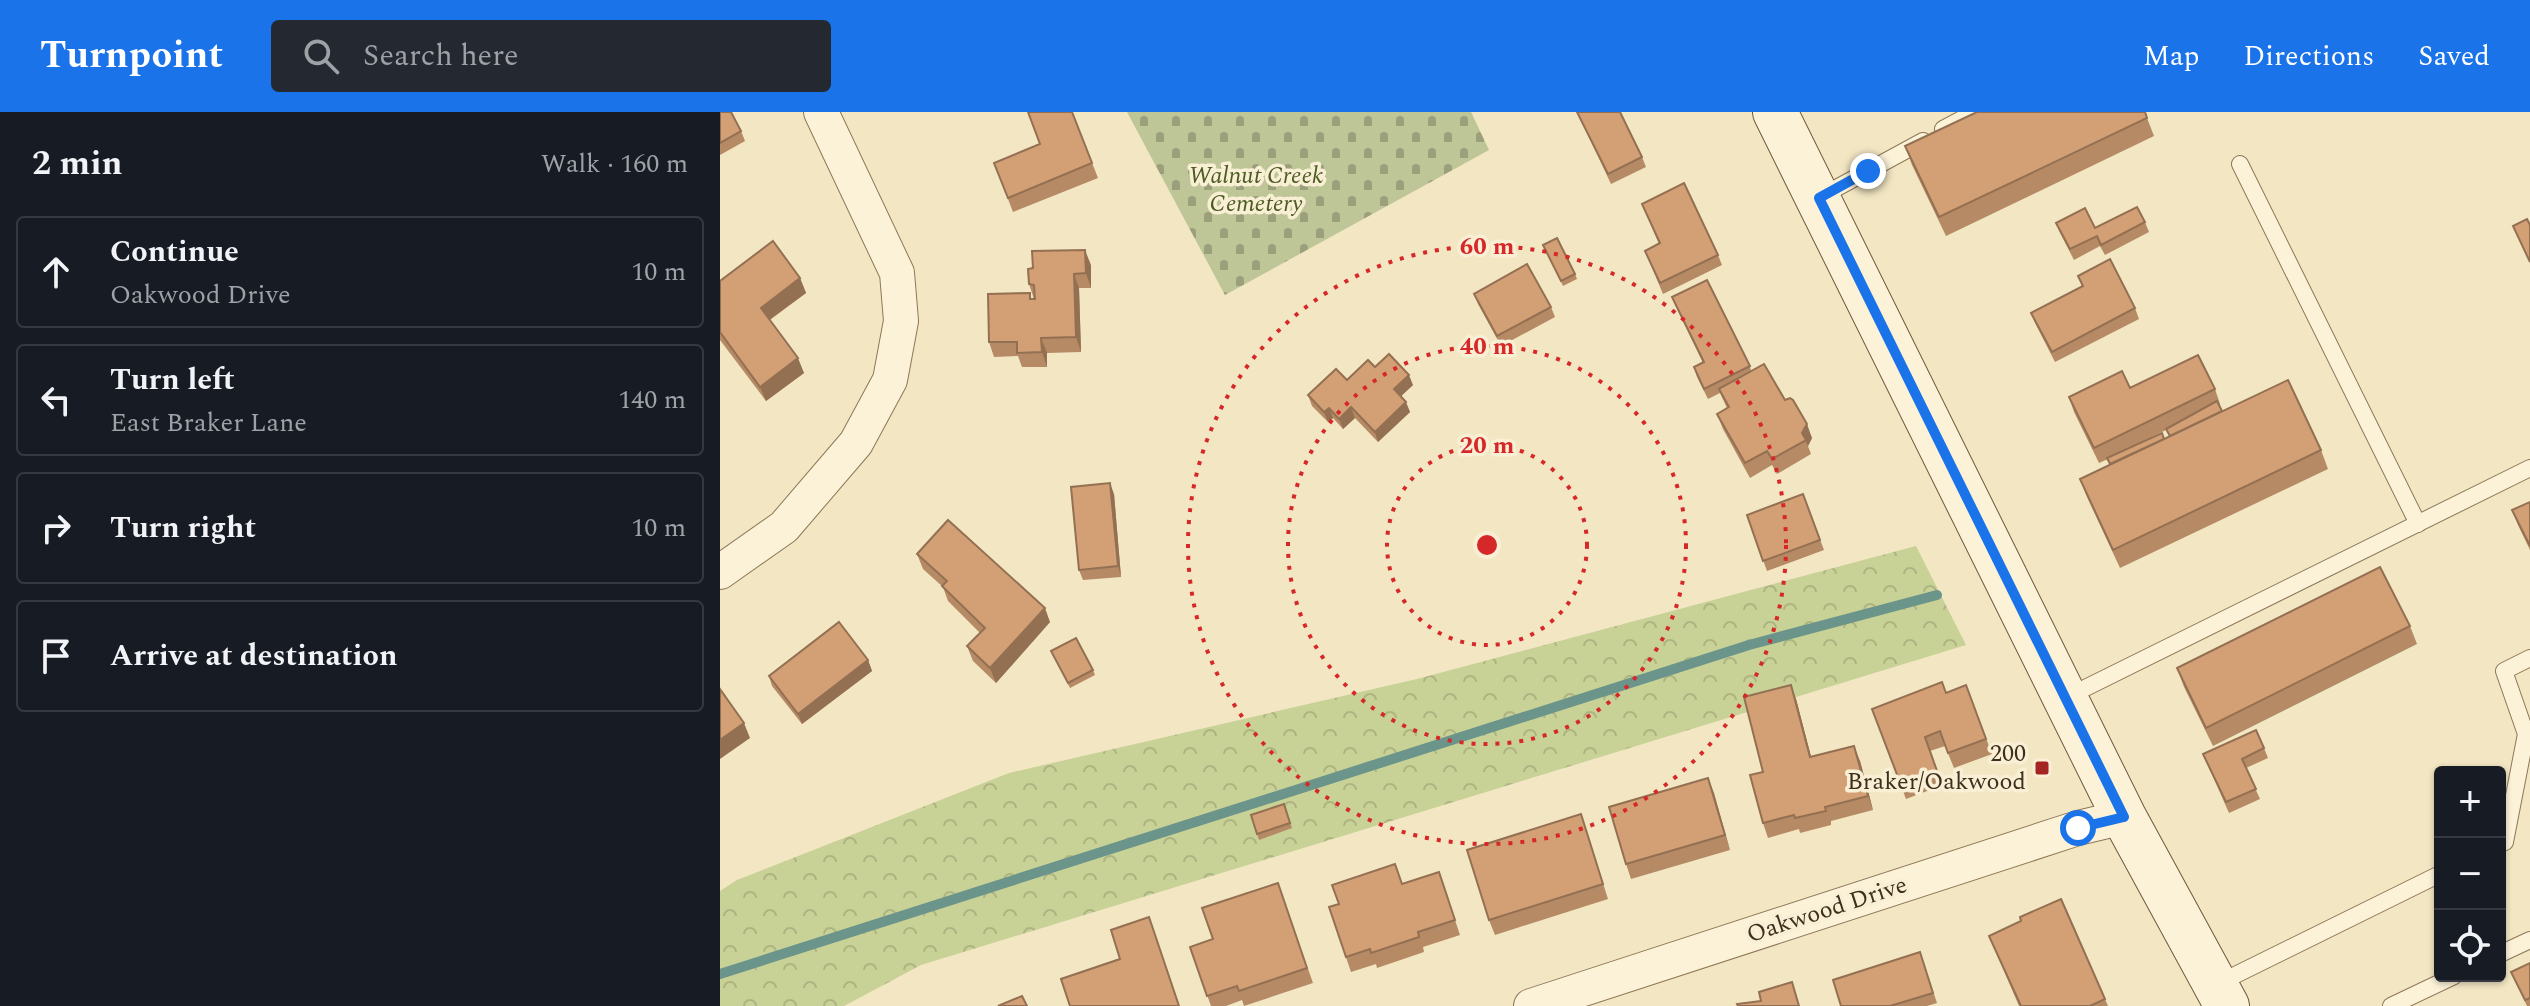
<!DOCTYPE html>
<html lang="en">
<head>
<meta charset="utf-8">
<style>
  body { margin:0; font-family:Spectral,serif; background:#242831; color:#f1f3f6 }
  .controls { position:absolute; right:24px; bottom:24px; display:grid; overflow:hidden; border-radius:8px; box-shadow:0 2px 6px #0004 }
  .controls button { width:72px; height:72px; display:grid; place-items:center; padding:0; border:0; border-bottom:2px solid #363941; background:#171b24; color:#f1f3f6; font:40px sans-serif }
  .stop { position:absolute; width:24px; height:24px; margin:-18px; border:6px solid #1a73e8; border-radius:50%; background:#fff }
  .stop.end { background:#1a73e8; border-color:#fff; box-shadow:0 2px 8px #0008 }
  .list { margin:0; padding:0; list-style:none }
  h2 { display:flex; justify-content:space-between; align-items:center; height:104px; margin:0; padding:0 32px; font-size:34px }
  h2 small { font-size:26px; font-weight:400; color:#9ea1a6 }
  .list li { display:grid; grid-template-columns:52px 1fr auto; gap:24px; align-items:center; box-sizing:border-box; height:112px; margin:0 16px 16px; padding:0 16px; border:2px solid #363941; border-radius:8px }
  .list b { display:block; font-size:30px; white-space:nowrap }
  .list p { margin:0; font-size:26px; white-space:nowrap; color:#9ea1a6 }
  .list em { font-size:26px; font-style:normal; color:#9ea1a6 }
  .icon { flex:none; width:44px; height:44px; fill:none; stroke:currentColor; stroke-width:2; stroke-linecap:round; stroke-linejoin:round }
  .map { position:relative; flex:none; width:1810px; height:894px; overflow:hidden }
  header { display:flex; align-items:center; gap:48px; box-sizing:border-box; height:112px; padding:0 40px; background:#1a73e8; color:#fff }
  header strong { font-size:38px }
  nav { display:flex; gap:44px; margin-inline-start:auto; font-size:28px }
  .search { width:560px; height:72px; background:#242831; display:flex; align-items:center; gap:20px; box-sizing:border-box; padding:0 28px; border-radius:8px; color:#9ea1a6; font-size:30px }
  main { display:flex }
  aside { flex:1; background:#171b24 }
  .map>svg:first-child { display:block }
</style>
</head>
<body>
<header>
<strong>Turnpoint</strong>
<div class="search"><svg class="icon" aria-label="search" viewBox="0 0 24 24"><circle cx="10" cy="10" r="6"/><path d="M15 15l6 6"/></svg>Search here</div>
<nav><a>Map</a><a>Directions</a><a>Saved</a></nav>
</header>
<main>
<aside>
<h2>2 min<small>Walk · 160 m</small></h2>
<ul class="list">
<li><svg class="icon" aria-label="ahead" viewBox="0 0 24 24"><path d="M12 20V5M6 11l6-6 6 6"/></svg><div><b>Continue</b><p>Oakwood Drive</p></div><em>10 m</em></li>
<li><svg class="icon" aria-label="left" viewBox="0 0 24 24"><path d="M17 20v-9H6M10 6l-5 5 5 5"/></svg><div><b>Turn left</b><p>East Braker Lane</p></div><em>140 m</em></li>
<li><svg class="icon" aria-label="right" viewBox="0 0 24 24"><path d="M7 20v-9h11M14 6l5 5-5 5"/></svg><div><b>Turn right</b></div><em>10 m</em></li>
<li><svg class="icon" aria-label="arrive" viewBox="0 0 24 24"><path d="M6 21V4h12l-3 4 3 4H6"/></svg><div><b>Arrive at destination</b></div></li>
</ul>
</aside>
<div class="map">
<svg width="1810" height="894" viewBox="0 0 1810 894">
  <defs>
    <pattern id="forest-crowns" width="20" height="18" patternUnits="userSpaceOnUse" patternTransform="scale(2)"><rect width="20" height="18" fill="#c8d196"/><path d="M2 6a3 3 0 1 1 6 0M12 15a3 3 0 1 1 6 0" fill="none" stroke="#adb481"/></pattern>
    <pattern id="cemetery-stones" width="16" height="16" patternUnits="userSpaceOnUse" patternTransform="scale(2)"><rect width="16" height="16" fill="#bec596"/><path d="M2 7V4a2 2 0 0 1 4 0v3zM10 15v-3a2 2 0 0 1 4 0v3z" fill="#9ca07a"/></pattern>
  </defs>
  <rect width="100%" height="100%" fill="#f2e6c3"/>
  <path fill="url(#forest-crowns)" d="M1196,434l50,99 -1045,320 -77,41h-124v-115l17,-11 272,-107 408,-94z"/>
  <path fill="url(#cemetery-stones)" d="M407,0h344l18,38 -264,145z"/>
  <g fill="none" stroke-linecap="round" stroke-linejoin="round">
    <path stroke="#6b948b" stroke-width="10" d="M0,862l1029,-329 188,-50"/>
    <g stroke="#8e7758" stroke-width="18">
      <g id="service">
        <path d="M1223,17l32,-17"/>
        <path d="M1520,52l178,360"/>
        <path d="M1100,85l103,-56"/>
        <path d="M1347,585l463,-229"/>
        <path d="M1780,732l5,-2 21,-108 -22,-63 26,-13"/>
        <path d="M1780,842l30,-14"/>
        <path d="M1497,872l223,-110"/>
        <path d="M1671,894l63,-30"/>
      </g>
    </g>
    <g stroke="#8e7758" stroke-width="36">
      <g id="minor">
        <path d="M0,460l64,-45 72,-84 34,-63 11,-59 -4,-48 -76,-161"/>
        <path d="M811,894l547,-178 46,-11"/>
      </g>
    </g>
    <g stroke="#70583b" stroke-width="46">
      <path id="secondary" d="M1055,0l349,705 103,189"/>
    </g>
    <use href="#service" stroke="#fcf2d8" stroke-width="16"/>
    <use href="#minor" stroke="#fcf2d8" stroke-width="34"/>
    <use href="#secondary" stroke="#fcf2d8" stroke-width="44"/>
  </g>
  <g fill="#b58a65" fill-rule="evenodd">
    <path d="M0,0l21,19 4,10 -25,14z"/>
    <path d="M352,0l26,66 -85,34 -19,-49 46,-19z"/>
    <path d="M857,0l65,45 4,10 -35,17z"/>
    <path d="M1427,6l7,18 -208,100 -34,-71 -7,-19z"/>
    <path d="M922,92l76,51 4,10 -59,29 -18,-43 14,-7z"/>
    <path d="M1425,110l4,10 -44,23 -5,-9 -26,14 -14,-27 -4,-10 39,5z"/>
    <path d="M823,133l32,29 2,5 -14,7z"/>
    <path d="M371,153v23h-12l2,64 -34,1v14h-25l-4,-11 -24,1 -5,-15 43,-43h2l-5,-15z"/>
    <path d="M1358,164l57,32 4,11 -84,43 -20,-39 -4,-10 51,-27z"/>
    <path d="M80,166l6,15 -36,27 34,53 -38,28 -46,-61v-59z"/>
    <path d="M754,182l77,13 4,10 -54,29 -23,-42z"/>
    <path d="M952,185l78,69 1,5 34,29 27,38 -4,8 3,8 -34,20 -5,-9 -22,13 -27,-49 -6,-15 10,-6 -7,-15 -12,6 -11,-22 -3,-10 9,-4 -27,-56z"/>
    <path d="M655,255l38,18 -12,11 9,16 -32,30 -23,-24 -12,11 -10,-11 -5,4 -16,-16 -4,-11z"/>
    <path d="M1410,276l85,1 5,15h-1l3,7 99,39 7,19 -208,99 -33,-71 -7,-18 30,-14 -2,-6 -9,4 -25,-51 -5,-15zM1446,318l3,6 -5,3 -25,4z"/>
    <path d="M394,382l7,83 -38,3 -4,-10z"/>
    <path d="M1083,382l21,56 -57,21 -20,-56z"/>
    <path d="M1810,390v48l-12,-25 -6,-15z"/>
    <path d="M197,442l133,68 -54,61 -23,-22 -6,-15 13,-13 -32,-32 -5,-14 -20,-18z"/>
    <path d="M1690,514l7,18 -204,102 -29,-59 -7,-19z"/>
    <path d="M331,539l42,19 2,5 -25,13z"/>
    <path d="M148,548l4,11 -70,53 -30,-38 -3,-10z"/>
    <path d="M1246,573l26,69 -38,14 -9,-22 -15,5 13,34 -37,14 -34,-90 74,-16z"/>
    <path d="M1076,587l15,58 49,4 13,49 -42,11v4l-31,8 -1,-4 -31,9 -5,-15v-51z"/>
    <path d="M1544,636l4,10 -22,10 14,31 -31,14 -26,-59z"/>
    <path d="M988,666l22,72 -99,29 -5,-15z"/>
    <path d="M564,692l8,24 -33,12 -2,-6z"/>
    <path d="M861,702l27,85 -113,36 -6,-15z"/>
    <path d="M719,760l21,63 -37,12 1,5 -47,16 -1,-4 -25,8 -22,-65z"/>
    <path d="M558,771l35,100 -69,23 -2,-6 -16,6h-15l-21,-59 23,-8z"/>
    <path d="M1269,824l116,63 3,7h-89z"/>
    <path d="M1200,840l17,51 -10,3h-86z"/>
    <path d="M1810,851v43h-3l-16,-34z"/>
  </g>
  <g fill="#947053">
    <path d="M365,138l6,15v23l-5,-15z"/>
    <path d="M354,162l5,14 2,64 -5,-15z"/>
    <path d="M80,166l6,15 -40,29 -5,-14z"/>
    <path d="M321,226l6,15v14l-5,-15z"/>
    <path d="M78,246l6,15 -38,28 -6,-14z"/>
    <path d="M689,263l4,10 -15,14 -4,-10z"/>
    <path d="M686,290l4,10 -32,30 -3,-10z"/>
    <path d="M631,295l4,11 -12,11 -4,-10z"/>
    <path d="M609,296l4,10 -5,4 -4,-10z"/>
    <path d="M1087,312l5,14 -4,8 -6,-13z"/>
    <path d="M390,371l4,11 7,83 -3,-11z"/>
    <path d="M325,496l5,14 -54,61 -6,-15z"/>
    <path d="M148,548l4,11 -70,53 -4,-10z"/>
    <path d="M1071,573l5,14 19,73 -5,-15z"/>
    <path d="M24,611l6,15 -30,21v-19z"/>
    <path d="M1134,634l6,15 13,49 -5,-14z"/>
    <path d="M988,666l6,15 16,57 -5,-15z"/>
  </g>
  <g fill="#d3a076" stroke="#947053" stroke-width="2">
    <path d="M0,0h11l10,19 -21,12z"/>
    <path d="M308,0h44l20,51 -84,35 -14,-35 46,-19z"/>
    <path d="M857,0h43l22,45 -34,17z"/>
    <path d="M1257,0h168l2,6 -208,99 -34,-71z"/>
    <path d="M964,71l34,72 -58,28 -15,-32 15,-8 -18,-39z"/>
    <path d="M1417,95l8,15 -44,23 -4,-9 -27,13 -14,-26 29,-15 10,20z"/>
    <path d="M1807,107l3,6v37l-17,-36z"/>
    <path d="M837,126l18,36 -14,7 -18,-36z"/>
    <path d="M53,129l27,37 -39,30 37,50 -38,29 -40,-55v-51z"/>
    <path d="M365,138l1,23 -12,1 2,63 -35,1 1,14 -25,1v-11h-28l-1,-48 42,-1v6h5l-1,-14 -5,-1 -1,-15 5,-1 -1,-17z"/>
    <path d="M1390,147l25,49 -83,44 -21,-39 52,-27 -5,-10z"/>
    <path d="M807,152l24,43 -54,29 -23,-42z"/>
    <path d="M987,168l43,86 -46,23 -10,-22 10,-5 -32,-65z"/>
    <path d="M669,242l20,21 -15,14 12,13 -31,30 -24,-25 -12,12 -10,-11 -5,4 -16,-17 28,-26 11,11 21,-20 7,7z"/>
    <path d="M1478,243l17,34 -121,59 -25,-51 53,-26 8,17z"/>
    <path d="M1044,252l21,36 5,-2 3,2 14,24 -5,9 4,7 -34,19 -5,-8 -22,12 -28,-49 12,-7 -10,-18z"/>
    <path d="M1568,268l33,70 -208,100 -33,-71z"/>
    <path d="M1497,289l5,10 -52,25 -4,-7z"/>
    <path d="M1442,321l2,6 -54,25 -3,-6z"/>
    <path d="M390,371l8,83 -39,4 -8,-83z"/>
    <path d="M1083,382l17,46 -57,21 -16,-46z"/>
    <path d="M1810,390v44l-18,-36z"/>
    <path d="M228,408l97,88 -55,60 -23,-22 18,-18 -43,-42 5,-5 -30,-27z"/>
    <path d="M1660,455l30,59 -204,102 -29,-60z"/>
    <path d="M119,510l29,38 -70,54 -29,-38z"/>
    <path d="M356,526l17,32 -25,13 -17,-32z"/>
    <path d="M1222,570l4,11 20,-8 20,54 -38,14 -8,-22 -15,6 12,34 -36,14 -29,-76z"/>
    <path d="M1071,573l19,72 44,-11 14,50 -43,11 1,4 -31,7 -1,-3 -31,8 -13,-48 13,-3 -19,-75z"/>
    <path d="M0,577l24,34 -24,17z"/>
    <path d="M1536,618l8,18 -22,11 14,30 -30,13 -23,-48z"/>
    <path d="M988,666l17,57 -99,29 -17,-57z"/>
    <path d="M564,692l6,19 -33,11 -6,-19z"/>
    <path d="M861,702l22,70 -114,36 -22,-70z"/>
    <path d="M675,752l7,20 37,-12 16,48 -37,12 1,5 -48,16 -1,-4 -24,8 -17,-50 10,-3 -7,-19z"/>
    <path d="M558,771l29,85 -68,23 -2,-5 -30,10 -17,-49 23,-8 -11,-31z"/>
    <path d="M1341,787l44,100 -15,7h-69l-32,-70 32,-15 -1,-4z"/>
    <path d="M429,805l30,89h-109l-9,-27 59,-20 -9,-29z"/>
    <path d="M1200,840l13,41 -43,13h-49l-8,-26z"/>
    <path d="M1810,851v35l-5,2 -14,-28z"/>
    <path d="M1072,870l7,24h-61l-1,-2 24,-3 -2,-9z"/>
    <path d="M302,884l5,10h-29z"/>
  </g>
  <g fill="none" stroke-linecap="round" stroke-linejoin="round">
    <path stroke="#1a73e8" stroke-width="10" d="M1148,59l-49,27 305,619 -46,11"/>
  </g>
  <g fill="none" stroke="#d62828" stroke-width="4" stroke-dasharray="4 8">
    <circle cx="767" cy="433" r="100"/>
    <circle cx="767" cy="433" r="199"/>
    <circle cx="767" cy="433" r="299"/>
  </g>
  <rect fill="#a32623" stroke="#f8efd4" stroke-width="3" x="1314" y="648" width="16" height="16" rx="4"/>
  <g text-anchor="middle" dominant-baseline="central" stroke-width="7" stroke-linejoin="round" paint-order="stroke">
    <g font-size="24" font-style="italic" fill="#4b5b22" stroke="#f8efd4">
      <text x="536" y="64">Walnut Creek<tspan x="536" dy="28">Cemetery</tspan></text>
    </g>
    <g font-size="24" fill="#3d2e1d" stroke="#f8efd4" text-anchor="end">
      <text x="1306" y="642">200<tspan x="1306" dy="28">Braker/Oakwood</tspan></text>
    </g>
    <g font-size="24" fill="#3d2e1d" stroke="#f8efd4">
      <text transform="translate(1107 798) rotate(-18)">Oakwood Drive</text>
    </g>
  </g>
  <circle cx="767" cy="433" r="12" fill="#d62828" stroke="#f8efd4" stroke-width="4"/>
  <g font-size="24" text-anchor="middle" font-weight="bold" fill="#d62828" stroke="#f8efd4" stroke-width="7" stroke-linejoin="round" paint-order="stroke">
    <text x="767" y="142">60 m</text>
    <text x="767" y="242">40 m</text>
    <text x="767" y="341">20 m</text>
  </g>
</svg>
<div class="controls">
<button>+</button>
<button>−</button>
<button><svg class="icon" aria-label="locate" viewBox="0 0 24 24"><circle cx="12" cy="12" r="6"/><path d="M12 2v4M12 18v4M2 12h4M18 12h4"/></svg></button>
</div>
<div class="stop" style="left:1358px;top:716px"></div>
<div class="stop end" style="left:1148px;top:59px"></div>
</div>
</main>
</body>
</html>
